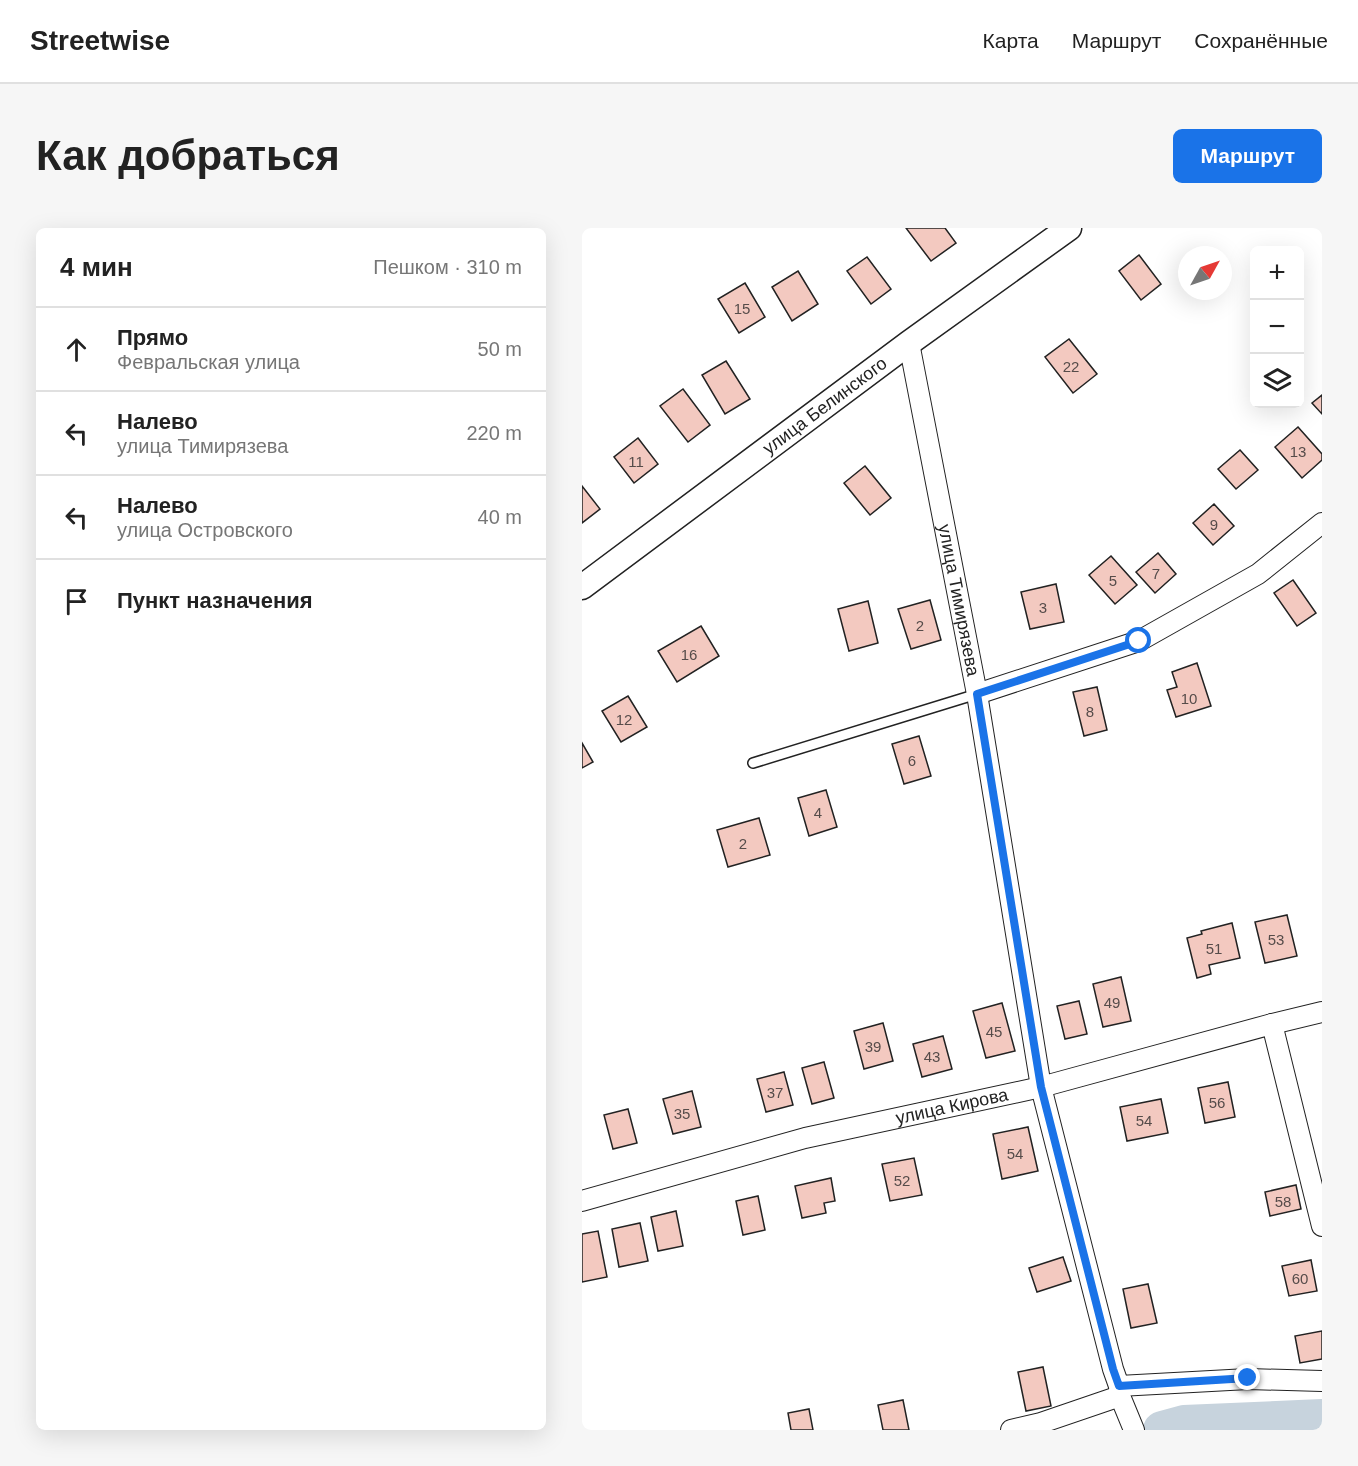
<!DOCTYPE html>
<html lang="ru">
<head>
<meta charset="utf-8">
<style>
  body { margin:0; font-family:Helvetica,sans-serif; background:#f6f6f6; color:#222 }
  .controls { position:absolute; right:18px; top:18px; display:grid; overflow:hidden; border-radius:9px; box-shadow:0 6px 24px #0002 }
  .controls button { width:54px; height:54px; display:grid; place-items:center; padding:0; border:0; border-bottom:2px solid #e0e0e0; background:#fff; color:#222; font:30px sans-serif }
  .compass { position:absolute; left:596px; top:18px; width:54px; height:54px; border-radius:50%; background:#fff; box-shadow:0 6px 24px #0002; rotate:50deg }
  .stop { position:absolute; width:18px; height:18px; margin:-14px; border:4px solid #1a73e8; border-radius:50%; background:#fff }
  .stop.end { background:#1a73e8; border-color:#fff; box-shadow:0 2px 6px #0008 }
  .list { margin:0; padding:0; list-style:none }
  h2 { display:flex; justify-content:space-between; align-items:center; height:78px; margin:0; padding:0 24px; font-size:26px }
  h2 small { font-size:20px; font-weight:400; color:#767676 }
  .list li { display:grid; grid-template-columns:39px 1fr auto; gap:18px; align-items:center; box-sizing:border-box; height:84px; padding:0 24px; border-top:2px solid #e0e0e0 }
  .list b { display:block; font-size:22px; white-space:nowrap }
  .list p { margin:0; font-size:20px; white-space:nowrap; color:#767676 }
  .list em { font-size:20px; font-style:normal; color:#767676 }
  .icon { flex:none; width:33px; height:33px; fill:none; stroke:currentColor; stroke-width:2; stroke-linecap:round; stroke-linejoin:round }
  .map { position:relative; flex:none; width:740px; height:1202px; overflow:hidden; border-radius:9px }
  header { display:flex; align-items:center; gap:36px; box-sizing:border-box; height:84px; padding:0 30px; background:#fff; border-bottom:2px solid #e0e0e0 }
  header strong { font-size:28px }
  nav { display:flex; gap:33px; margin-inline-start:auto; font-size:21px }
  .intro { display:flex; align-items:center; justify-content:space-between; box-sizing:border-box; height:144px; padding:0 36px }
  h1 { margin:0; font-size:42px }
  .button { padding:15px 27px; border-radius:9px; background:#1a73e8; color:#fff; font-size:21px; font-weight:700 }
  main { display:flex; gap:36px; padding:0 36px }
  aside { flex:1; background:#fff; border-radius:9px; box-shadow:0 6px 24px #0002 }
  .map>svg:first-child { display:block }
</style>
</head>
<body>
<header>
<strong>Streetwise</strong>
<nav><a>Карта</a><a>Маршрут</a><a>Сохранённые</a></nav>
</header>
<div class="intro"><h1>Как добраться</h1><a class="button">Маршрут</a></div>
<main>
<aside>
<h2>4 мин<small>Пешком · 310 m</small></h2>
<ul class="list">
<li><svg class="icon" aria-label="ahead" viewBox="0 0 24 24"><path d="M12 20V5M6 11l6-6 6 6"/></svg><div><b>Прямо</b><p>Февральская улица</p></div><em>50 m</em></li>
<li><svg class="icon" aria-label="left" viewBox="0 0 24 24"><path d="M17 20v-9H6M10 6l-5 5 5 5"/></svg><div><b>Налево</b><p>улица Тимирязева</p></div><em>220 m</em></li>
<li><svg class="icon" aria-label="left" viewBox="0 0 24 24"><path d="M17 20v-9H6M10 6l-5 5 5 5"/></svg><div><b>Налево</b><p>улица Островского</p></div><em>40 m</em></li>
<li><svg class="icon" aria-label="arrive" viewBox="0 0 24 24"><path d="M6 21V4h12l-3 4 3 4H6"/></svg><div><b>Пункт назначения</b></div></li>
</ul>
</aside>
<div class="map">
<svg width="740" height="1202" viewBox="0 0 740 1202">
  <rect width="100%" height="100%" fill="#fff"/>
  <g fill="none" stroke-linecap="round" stroke-linejoin="round">
    <path stroke="#c7d3dd" stroke-width="38" d="M580,1202l22,-6 138,-6"/>
  </g>
  <g fill="#f3c9c0" stroke="#222" stroke-width="1.5">
    <path d="M324,0h39l11,15 -25,18z"/>
    <path d="M557,27l22,29 -20,16 -22,-29z"/>
    <path d="M285,29l24,32 -20,15 -24,-33z"/>
    <path d="M216,43l20,33 -26,17 -20,-34z"/>
    <path d="M163,55l20,34 -26,16 -21,-34z"/>
    <path d="M487,111l28,35 -24,19 -28,-36z"/>
    <path d="M144,133l24,38 -25,15 -23,-39z"/>
    <path d="M101,161l27,36 -22,17 -28,-36z"/>
    <path d="M740,167v19l-10,-11z"/>
    <path d="M716,199l24,27v6l-20,18 -27,-31z"/>
    <path d="M56,210l20,26 -24,19 -20,-26z"/>
    <path d="M658,222l18,20 -22,19 -18,-20z"/>
    <path d="M283,238l26,32 -21,17 -26,-32z"/>
    <path d="M0,258l18,23 -18,14z"/>
    <path d="M632,276l20,22 -21,19 -20,-22z"/>
    <path d="M576,325l18,21 -21,19 -19,-21z"/>
    <path d="M529,328l26,29 -22,19 -26,-29z"/>
    <path d="M711,352l23,33 -19,13 -23,-33z"/>
    <path d="M474,356l8,38 -34,7 -9,-37z"/>
    <path d="M348,372l11,40 -30,9 -13,-40z"/>
    <path d="M286,373l10,42 -29,8 -11,-42z"/>
    <path d="M119,398l18,30 -42,26 -19,-31z"/>
    <path d="M615,435l14,43 -35,11 -9,-27 10,-3 -5,-15z"/>
    <path d="M515,459l10,43 -23,6 -11,-44z"/>
    <path d="M46,468l19,31 -26,15 -19,-31z"/>
    <path d="M337,508l12,40 -27,8 -12,-40z"/>
    <path d="M0,515l11,19 -11,6z"/>
    <path d="M244,562l11,37 -28,9 -11,-38z"/>
    <path d="M177,590l11,37 -42,12 -11,-37z"/>
    <path d="M705,687l10,41 -32,7 -10,-41z"/>
    <path d="M650,695l8,35 -31,7 2,9 -14,4 -10,-40 15,-4 -1,-3z"/>
    <path d="M539,749l10,44 -28,6 -10,-43z"/>
    <path d="M497,773l8,33 -22,5 -8,-33z"/>
    <path d="M420,775l13,48 -29,7 -13,-47z"/>
    <path d="M301,795l10,38 -29,8 -10,-38z"/>
    <path d="M361,808l9,33 -30,8 -9,-33z"/>
    <path d="M242,834l10,36 -22,6 -10,-36z"/>
    <path d="M202,844l9,33 -27,7 -9,-33z"/>
    <path d="M646,854l7,35 -30,6 -7,-35z"/>
    <path d="M110,863l9,36 -28,7 -10,-35z"/>
    <path d="M579,871l7,34 -41,8 -7,-34z"/>
    <path d="M46,881l9,34 -24,6 -9,-34z"/>
    <path d="M446,899l10,44 -36,8 -9,-45z"/>
    <path d="M332,930l8,37 -32,6 -8,-37z"/>
    <path d="M249,950l4,23 -11,2 2,10 -24,5 -7,-32z"/>
    <path d="M714,957l5,24 -31,7 -5,-24z"/>
    <path d="M176,968l7,34 -22,5 -7,-34z"/>
    <path d="M94,983l7,35 -25,5 -7,-34z"/>
    <path d="M58,995l8,38 -29,6 -7,-38z"/>
    <path d="M16,1003l9,46 -25,5v-48z"/>
    <path d="M481,1029l8,24 -34,11 -8,-24z"/>
    <path d="M729,1032l6,31 -28,5 -7,-30z"/>
    <path d="M566,1056l9,39 -26,5 -8,-39z"/>
    <path d="M740,1103v28l-22,4 -5,-27z"/>
    <path d="M461,1139l8,39 -25,5 -8,-39z"/>
    <path d="M321,1172l6,30h-26l-5,-25z"/>
    <path d="M227,1181l4,21h-22l-3,-17z"/>
  </g>
  <g fill="none" stroke-linecap="round" stroke-linejoin="round">
    <g stroke="#222" stroke-width="12">
      <path id="service" d="M171,535l224,-69"/>
    </g>
    <g stroke="#222" stroke-width="22">
      <g id="minor">
        <path id="s1" d="M327,115l68,351 64,393 72,282 6,17 1,10 14,34"/>
        <path d="M395,466l162,-53 119,-67 64,-51"/>
        <path d="M690,796l50,202"/>
        <path id="s2" d="M0,973l223,-63 236,-51 231,-63 50,-12"/>
        <path d="M537,1158l129,-7 74,2"/>
        <path d="M429,1202l30,-7 79,-27"/>
      </g>
    </g>
    <g stroke="#222" stroke-width="27">
      <g id="tertiary">
        <path id="s3" d="M0,359l327,-244 160,-115"/>
      </g>
    </g>
    <use href="#service" stroke="#fff" stroke-width="9"/>
    <use href="#minor" stroke="#fff" stroke-width="20"/>
    <use href="#tertiary" stroke="#fff" stroke-width="24"/>
  </g>
  <g fill="none" stroke-linecap="round" stroke-linejoin="round">
    <path stroke="#1a73e8" stroke-width="8" d="M557,413l-162,53 64,393 72,282 6,17 129,-8"/>
  </g>
  <g text-anchor="middle" dominant-baseline="central" stroke-width="4.5" stroke-linejoin="round" paint-order="stroke">
    <g font-size="15" fill="#564c4a">
      <text x="160" y="80">15</text>
      <text x="489" y="138">22</text>
      <text x="716" y="223">13</text>
      <text x="54" y="233">11</text>
      <text x="632" y="296">9</text>
      <text x="574" y="345">7</text>
      <text x="531" y="352">5</text>
      <text x="461" y="379">3</text>
      <text x="338" y="397">2</text>
      <text x="107" y="426">16</text>
      <text x="607" y="470">10</text>
      <text x="508" y="483">8</text>
      <text x="42" y="491">12</text>
      <text x="330" y="532">6</text>
      <text x="236" y="584">4</text>
      <text x="161" y="615">2</text>
      <text x="694" y="711">53</text>
      <text x="632" y="720">51</text>
      <text x="530" y="774">49</text>
      <text x="412" y="803">45</text>
      <text x="291" y="818">39</text>
      <text x="350" y="828">43</text>
      <text x="193" y="864">37</text>
      <text x="635" y="874">56</text>
      <text x="100" y="885">35</text>
      <text x="562" y="892">54</text>
      <text x="433" y="925">54</text>
      <text x="320" y="952">52</text>
      <text x="701" y="973">58</text>
      <text x="718" y="1050">60</text>
    </g>
    <g font-size="18" fill="#222" stroke="#fff">
      <text stroke="none"><textPath href="#s3" startOffset="303">улица Белинского</textPath></text>
      <text stroke="none"><textPath href="#s1" startOffset="262">улица Тимирязева</textPath></text>
      <text stroke="none"><textPath href="#s2" startOffset="382">улица Кирова</textPath></text>
    </g>
  </g>
</svg>
<div class="controls">
<button>+</button>
<button>−</button>
<button><svg class="icon" aria-label="layers" viewBox="0 0 24 24"><path d="M12 4l9 5-9 5-9-5zM3 14l9 5 9-5"/></svg></button>
</div>
<svg class="compass" viewBox="-18 -18 36 36"><path d="M0-13l5 13h-10z" fill="#e53935"/><path d="M0 13l5-13h-10z" fill="#767676"/></svg>
<div class="stop" style="left:557px;top:413px"></div>
<div class="stop end" style="left:666px;top:1150px"></div>
</div>
</main>
</body>
</html>
